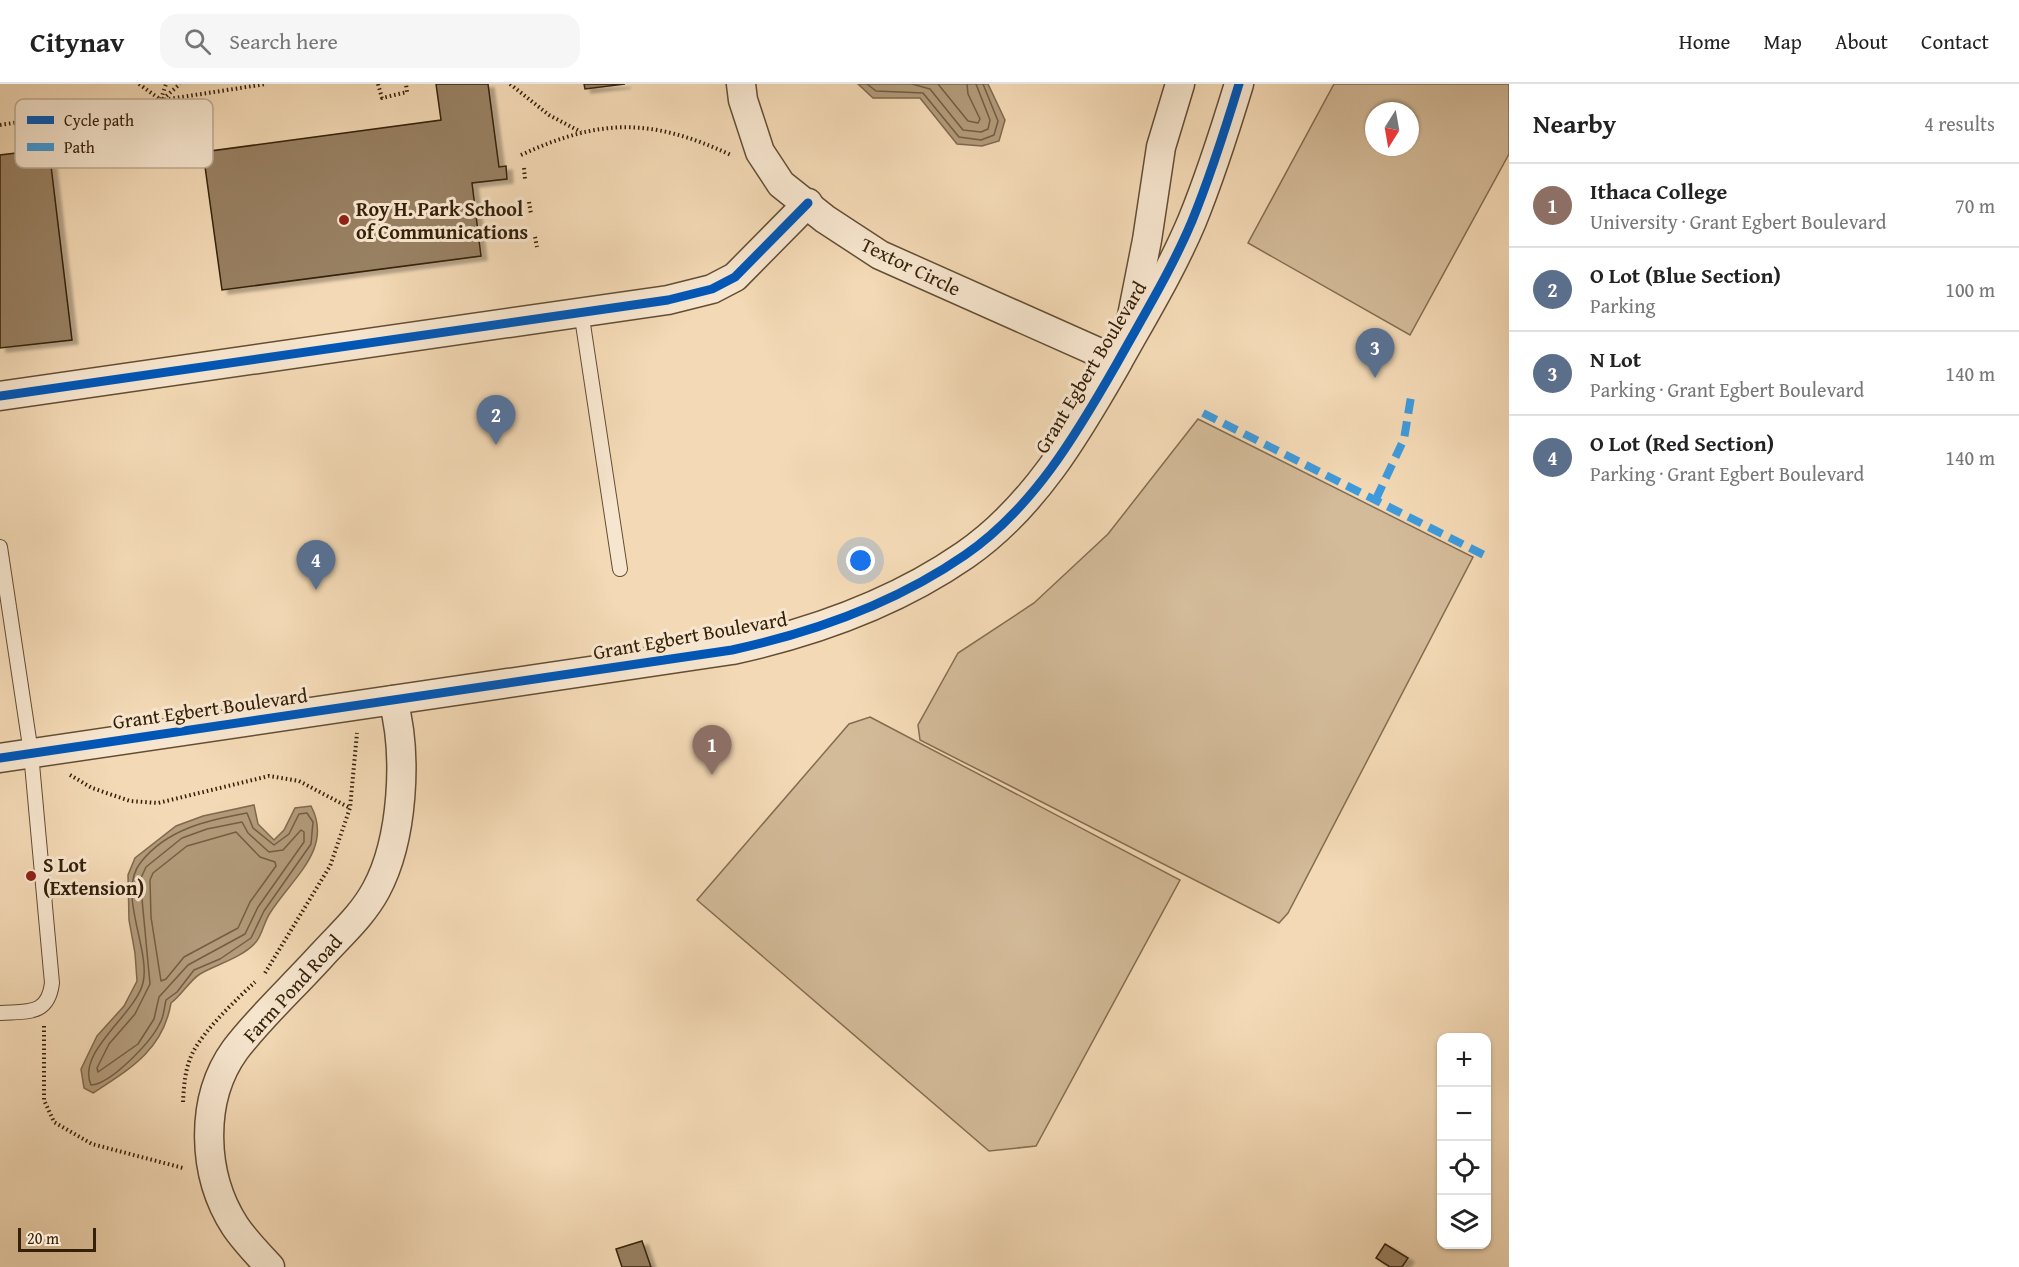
<!DOCTYPE html>
<html lang="en">
<head>
<meta charset="utf-8">
<style>
  body { margin:0; font-family:"Gentium Book Plus",serif; background:#f6f6f6; color:#222 }
  .controls { position:absolute; right:18px; bottom:18px; display:grid; overflow:hidden; border-radius:12px; box-shadow:0 2px 4px #0004 }
  .controls button { width:54px; height:54px; display:grid; place-items:center; padding:0; border:0; border-bottom:2px solid #e0e0e0; background:#fff; color:#222; font:30px sans-serif }
  .compass { position:absolute; left:1365px; top:18px; width:54px; height:54px; border-radius:50%; background:#fff; box-shadow:0 2px 4px #0004; rotate:191deg }
  .scale { position:absolute; left:18px; bottom:15px; width:78px; box-sizing:border-box; padding-left:6px; border:3px solid #352008; border-top:0; font-size:16px; line-height:21px; white-space:nowrap; color:#352008; -webkit-text-stroke:4px #f7e6cf; paint-order:stroke }
  .you { position:absolute; left:861px; top:477px; width:21px; height:21px; margin:-15px; border:4px solid #fff; border-radius:50%; background:#1a73e8; box-shadow:0 0 0 9px #1a73e833 }
  .badge { display:grid; place-items:center; width:39px; height:39px; border-radius:50%; background:#d93025; color:#fff; font-size:20px; font-weight:700 }
  .pin { position:absolute; translate:-50% -50px; filter:drop-shadow(0 2px 3px #0008) }
  .pin::after { content:''; position:absolute; top:32px; width:21px; height:18px; background:inherit; clip-path:polygon(0 0,100% 0,50% 100%) }
  .list { margin:0; padding:0; list-style:none }
  h2 { display:flex; justify-content:space-between; align-items:center; height:78px; margin:0; padding:0 24px; font-size:26px }
  h2 small { font-size:20px; font-weight:400; color:#767676 }
  .list li { display:grid; grid-template-columns:39px 1fr auto; gap:18px; align-items:center; box-sizing:border-box; height:84px; padding:0 24px; border-top:2px solid #e0e0e0 }
  .list b { display:block; font-size:22px; white-space:nowrap }
  .list p { margin:0; font-size:20px; white-space:nowrap; color:#767676 }
  .list em { font-size:20px; font-style:normal; color:#767676 }
  .icon { flex:none; width:33px; height:33px; fill:none; stroke:currentColor; stroke-width:2; stroke-linecap:round; stroke-linejoin:round }
  .map { position:relative; flex:none; width:1509px; height:1183px; overflow:hidden }
  header { display:flex; align-items:center; gap:36px; box-sizing:border-box; height:84px; padding:0 30px; background:#fff; border-bottom:2px solid #e0e0e0 }
  header strong { font-size:28px }
  nav { display:flex; gap:33px; margin-inline-start:auto; font-size:21px }
  .search { width:420px; height:54px; background:#f6f6f6; display:flex; align-items:center; gap:15px; box-sizing:border-box; padding:0 21px; border-radius:18px; color:#767676; font-size:22px }
  main { display:flex }
  aside { flex:1; background:#fff }
  .map>svg:first-child { display:block }
</style>
</head>
<body>
<header>
<strong>Citynav</strong>
<div class="search"><svg class="icon" aria-label="search" viewBox="0 0 24 24"><circle cx="10" cy="10" r="6"/><path d="M15 15l6 6"/></svg>Search here</div>
<nav><a>Home</a><a>Map</a><a>About</a><a>Contact</a></nav>
</header>
<main>
<div class="map">
<svg width="1509" height="1183" viewBox="0 0 1509 1183">
  <defs>
    <filter id="shadow"><feDropShadow dx="6" dy="4" stdDeviation="1.5" flood-color="#0004"/></filter>
  </defs>
  <rect width="100%" height="100%" fill="#f3d9b5"/>
  <filter id="stains"><feTurbulence type="fractalNoise" baseFrequency=".00333" numOctaves="4"/><feColorMatrix values="0 0 0 0 .2 0 0 0 0 .09 0 0 0 0 .02 0 0 0 .5 -.17"/></filter>
  <radialGradient id="worn" r=".72"><stop offset=".6" stop-color="#630" stop-opacity="0"/><stop offset="1" stop-color="#630" stop-opacity=".3"/></radialGradient>
  <g fill="#d3ba98" stroke="#846d50" stroke-width="1.5" fill-rule="evenodd">
    <path d="M1334,0h175v70l-99,181 -162,-92zM1374,27h36v36h-36z"/>
    <path d="M1198,335l275,138 -185,356 -9,10 -359,-183 -2,-15 40,-72 76,-50 74,-69z"/>
    <path d="M870,633l310,163 -144,266 -47,5 -292,-251 152,-176z"/>
  </g>
  <g fill="#b29a7a" stroke="#80694c" stroke-width="1.5">
    <path d="M858,0h130l17,36 -6,21 -17,5 -25,-2 -37,-46h-47z"/>
    <path d="M254,721l4,19 16,16 10,-10 11,-22 16,-2c23,43 -20,73 -41,107 -6,9 -8,22 -14,29 -14,16 -39,22 -56,32 -11,7 -18,21 -29,29 -8,47 -41,66 -78,90l-9,-5 -3,-19 16,-33 27,-30 13,-25 -2,-28 -6,-33 -1,-45 7,-17 41,-32 27,-10z"/>
  </g>
  <g fill="none" stroke-linecap="round" stroke-linejoin="round">
    <g stroke="#745d41" stroke-width="1.5">
      <path d="M867,0l9,7 47,2 36,44 22,3 13,-5 4,-14 -15,-37"/>
      <path d="M912,0l18,5 33,41 18,2 7,-3 2,-9 -14,-36"/>
      <path d="M938,0l30,37 10,2 2,-4 -12,-25 -1,-10"/>
      <path d="M247,729l6,15 21,17 15,-11 10,-20 8,-1 6,9 -2,22 -47,67 -13,27 -31,21 -26,11 -17,22 -11,8c-2,8 -2,17 -6,23 -9,19 -49,61 -69,62 -15,-33 44,-70 52,-102 8,-34 -27,-91 -2,-121 26,-33 67,-42 106,-49z"/>
      <path d="M242,738l6,11 21,19 14,-2 18,-20 3,2v10l-46,65 -13,27 -57,31 -29,32 -5,22 -16,25 -40,28 -1,-4 12,-24 26,-30 15,-30 -8,-85 -1,-21 5,-11 36,-29 25,-9z"/>
      <path d="M236,748l24,25 15,5 1,4 -26,36 -12,26 -54,29 -18,22 -5,2 -10,-64 -1,-37 3,-7 34,-27z"/>
    </g>
  </g>
  <g fill="#988062" stroke="#352008" stroke-width="1.5" filter="url(#shadow)">
    <path d="M436,0h52l11,83 7,-1 1,13 -35,4 9,73 -259,34 -19,-138 238,-32z"/>
    <path d="M584,0h41l-40,5z"/>
    <path d="M49,65l23,191 -72,8v-193z"/>
    <path d="M642,1157l9,26h-29l-6,-18z"/>
    <path d="M1385,1160l23,14 -6,9h-12l-14,-9z"/>
  </g>
  <g fill="none" stroke-linecap="round" stroke-linejoin="round">
    <g stroke="#644e33" stroke-width="16">
      <g id="lane">
        <path d="M581,227l39,258"/>
        <path d="M0,463l31,206 21,230c-4,33 -25,28 -52,30"/>
      </g>
    </g>
    <g stroke="#644e33" stroke-width="31">
      <g id="street">
        <path d="M741,0l2,16 17,52 21,32 44,35 55,36 238,106"/>
        <path d="M1132,232l15,-76 14,-93 19,-63"/>
        <path d="M0,312l668,-96 44,-11 23,-12 73,-74"/>
        <path d="M0,674l732,-108c83,-18 162,-46 233,-95 68,-47 111,-120 151,-190 26,-47 55,-94 76,-144 18,-44 33,-91 47,-137"/>
        <path d="M270,1183c-12,-13 -25,-26 -35,-41 -33,-51 -36,-126 0,-176 25,-33 58,-63 86,-94 19,-21 41,-40 55,-66 27,-50 32,-135 17,-190"/>
      </g>
    </g>
    <g stroke="#352008" stroke-width="4" stroke-dasharray="1.5 3" stroke-linecap="butt">
      <path d="M139,0l22,16"/>
      <path d="M378,0l4,14 25,-6 -1,-8"/>
      <path d="M510,0l39,31 32,17"/>
      <path d="M161,15l5,-15"/>
      <path d="M163,15l17,-15"/>
      <path d="M0,41l266,-41"/>
      <path d="M521,71c80,-37 130,-37 210,0"/>
      <path d="M524,84l1,11"/>
      <path d="M529,118l2,12"/>
      <path d="M535,153l2,10"/>
      <path d="M70,691l22,13 38,13 28,2 111,-27 30,5 51,27"/>
      <path d="M265,889l65,-107 20,-58 7,-75"/>
      <path d="M44,942v74l10,22 38,22 91,24"/>
      <path d="M183,1018c1,-17 2,-34 10,-50 13,-24 42,-51 62,-70"/>
    </g>
    <use href="#lane" stroke="#f7e6cf" stroke-width="14"/>
    <use href="#street" stroke="#f7e6cf" stroke-width="28"/>
    <g stroke="#3e9bdd" stroke-width="8" stroke-dasharray="15 8" stroke-linecap="butt">
      <path d="M1203,329l281,142"/>
      <path d="M1376,415l28,-60 8,-48"/>
    </g>
    <g stroke="#f7e6cf" stroke-width="13">
      <g id="cycleway">
        <path d="M0,312l668,-96 44,-11 23,-12 73,-74"/>
        <path d="M0,674l732,-108c83,-18 162,-46 233,-95 68,-47 111,-120 151,-190 26,-47 55,-94 76,-144 18,-44 33,-91 47,-137"/>
      </g>
    </g>
    <use href="#cycleway" stroke="#0057b8" stroke-width="9"/>
  </g>
  <g fill="#8f2418" stroke="#f7e6cf" stroke-width="2">
    <circle cx="344" cy="136" r="6"/>
    <circle cx="31" cy="792" r="6"/>
  </g>
  <g text-anchor="middle" dominant-baseline="central" stroke-width="6" stroke-linejoin="round" paint-order="stroke">
    <g font-size="20" font-weight="bold" fill="#352008" stroke="#f7e6cf" text-anchor="start">
      <text x="356" y="124">Roy H. Park School<tspan x="356" dy="23">of Communications</tspan></text>
      <text x="43" y="780">S Lot<tspan x="43" dy="23">(Extension)</tspan></text>
    </g>
    <g font-size="20" fill="#352008" stroke="#f7e6cf">
      <text transform="translate(911 182) rotate(26)">Textor Circle</text>
      <text transform="translate(1090 283) rotate(-59)">Grant Egbert Boulevard</text>
      <text transform="translate(690 551) rotate(-10)">Grant Egbert Boulevard</text>
      <text transform="translate(210 624) rotate(-8)">Grant Egbert Boulevard</text>
      <text transform="translate(292 904) rotate(-48)">Farm Pond Road</text>
    </g>
  </g>
  <rect x="15" y="15" width="198" height="69" rx="9" fill="#f7e6cf" stroke="#bdab93" stroke-width="1.5"/>
  <rect x="27" y="32" width="27" height="8" fill="#0057b8"/>
  <rect x="27" y="59" width="27" height="8" fill="#3e9bdd"/>
  <g font-size="16" fill="#352008">
    <text x="64" y="42">Cycle path</text>
    <text x="64" y="69">Path</text>
  </g>
  <rect width="100%" height="100%" filter="url(#stains)"/>
  <rect width="100%" height="100%" fill="url(#worn)"/>
</svg>
<div class="controls">
<button>+</button>
<button>−</button>
<button><svg class="icon" aria-label="locate" viewBox="0 0 24 24"><circle cx="12" cy="12" r="6"/><path d="M12 2v4M12 18v4M2 12h4M18 12h4"/></svg></button>
<button><svg class="icon" aria-label="layers" viewBox="0 0 24 24"><path d="M12 4l9 5-9 5-9-5zM3 14l9 5 9-5"/></svg></button>
</div>
<svg class="compass" viewBox="-18 -18 36 36"><path d="M0-13l5 13h-10z" fill="#e53935"/><path d="M0 13l5-13h-10z" fill="#767676"/></svg>
<div class="scale">20 m</div>
<div class="you"></div>
<div class="pin badge" style="left:712px;top:691px;background:#8d6e63">1</div>
<div class="pin badge" style="left:496px;top:361px;background:#5c6f8a">2</div>
<div class="pin badge" style="left:1375px;top:294px;background:#5c6f8a">3</div>
<div class="pin badge" style="left:316px;top:506px;background:#5c6f8a">4</div>
</div>
<aside>
<h2>Nearby<small>4 results</small></h2>
<ul class="list">
<li><span class="badge" style="background:#8d6e63">1</span><div><b>Ithaca College</b><p>University · Grant Egbert Boulevard</p></div><em>70 m</em></li>
<li><span class="badge" style="background:#5c6f8a">2</span><div><b>O Lot (Blue Section)</b><p>Parking</p></div><em>100 m</em></li>
<li><span class="badge" style="background:#5c6f8a">3</span><div><b>N Lot</b><p>Parking · Grant Egbert Boulevard</p></div><em>140 m</em></li>
<li><span class="badge" style="background:#5c6f8a">4</span><div><b>O Lot (Red Section)</b><p>Parking · Grant Egbert Boulevard</p></div><em>140 m</em></li>
</ul>
</aside>
</main>
</body>
</html>
